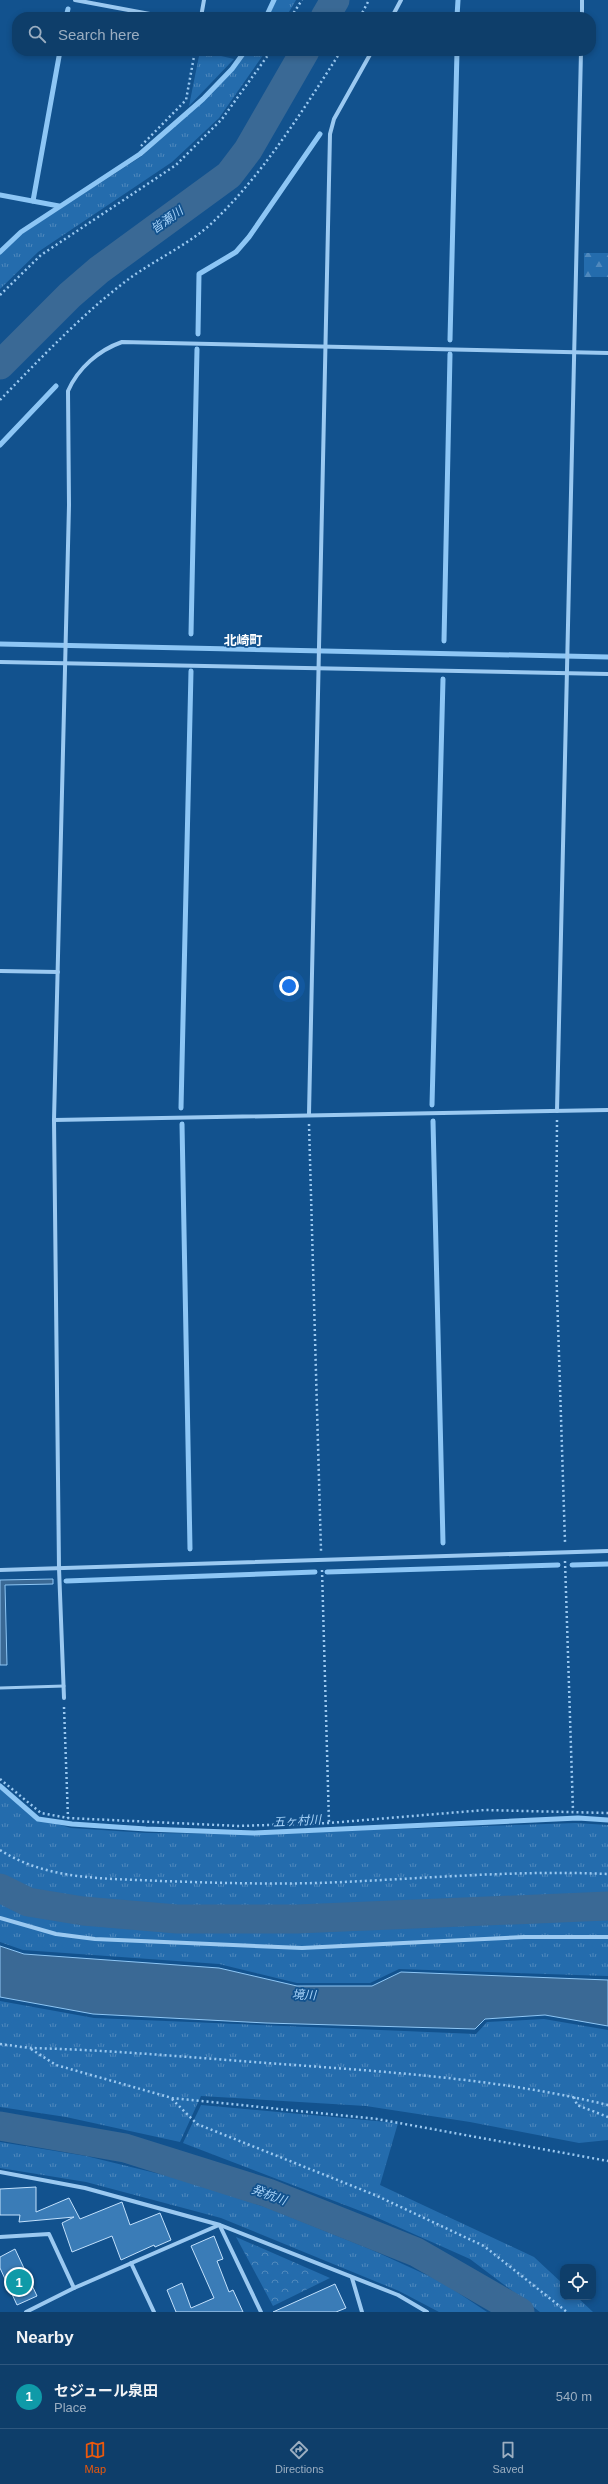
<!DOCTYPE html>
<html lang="en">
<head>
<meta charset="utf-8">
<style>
  body { margin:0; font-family:Arial,"Noto Sans JP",sans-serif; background:#1c4972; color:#f1f3f6 }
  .controls { position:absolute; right:12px; bottom:12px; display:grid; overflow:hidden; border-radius:8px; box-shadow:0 2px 6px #0003 }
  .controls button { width:36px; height:36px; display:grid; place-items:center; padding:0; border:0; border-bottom:1px solid #2e577e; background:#0e3e6a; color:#f1f3f6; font:20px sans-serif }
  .you { position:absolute; left:289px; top:986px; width:14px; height:14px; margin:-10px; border:3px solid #fff; border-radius:50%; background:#1a73e8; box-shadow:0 0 0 6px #1a73e833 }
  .badge { display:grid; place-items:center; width:26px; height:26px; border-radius:50%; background:#ea580c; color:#fff; font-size:13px; font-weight:700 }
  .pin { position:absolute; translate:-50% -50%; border:2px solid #fff; box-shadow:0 1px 4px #0006 }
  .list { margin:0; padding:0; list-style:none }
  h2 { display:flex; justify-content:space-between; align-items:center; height:52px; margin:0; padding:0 16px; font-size:17px }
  h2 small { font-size:13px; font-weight:400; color:#9baec1 }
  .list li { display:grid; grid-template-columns:26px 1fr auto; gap:12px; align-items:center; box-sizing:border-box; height:64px; padding:0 16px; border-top:1px solid #2e577e }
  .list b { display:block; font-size:15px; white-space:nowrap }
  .list p { margin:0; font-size:13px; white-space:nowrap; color:#9baec1 }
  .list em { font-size:13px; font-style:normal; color:#9baec1 }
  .icon { flex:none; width:22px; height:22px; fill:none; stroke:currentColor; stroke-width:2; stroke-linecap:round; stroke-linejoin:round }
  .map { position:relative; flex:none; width:608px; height:2312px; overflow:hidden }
  .search { position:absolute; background:#0e3e6a; box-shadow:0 2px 6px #0003; left:12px; right:12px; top:12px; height:44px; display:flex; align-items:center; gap:10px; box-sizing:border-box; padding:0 14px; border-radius:16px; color:#9baec1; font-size:15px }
  .sheet { height:116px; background:#0e3e6a }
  nav { display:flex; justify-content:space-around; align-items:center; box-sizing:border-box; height:56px; border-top:1px solid #2e577e; background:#0e3e6a; font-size:11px; color:#9baec1 }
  nav a { display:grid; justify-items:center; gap:2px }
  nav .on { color:#ea580c }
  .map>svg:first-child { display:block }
</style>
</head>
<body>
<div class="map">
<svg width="608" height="2312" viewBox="0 0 608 2312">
  <defs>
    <pattern id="grass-tufts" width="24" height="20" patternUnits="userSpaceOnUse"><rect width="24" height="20" fill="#246cad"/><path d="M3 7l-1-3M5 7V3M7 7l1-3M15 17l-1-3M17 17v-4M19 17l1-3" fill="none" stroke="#5089bd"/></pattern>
    <pattern id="forest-firs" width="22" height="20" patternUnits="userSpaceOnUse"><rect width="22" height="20" fill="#246cad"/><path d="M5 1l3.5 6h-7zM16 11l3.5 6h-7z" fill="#5089bd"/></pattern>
    <pattern id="park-crowns" width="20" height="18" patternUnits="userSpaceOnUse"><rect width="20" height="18" fill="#246cad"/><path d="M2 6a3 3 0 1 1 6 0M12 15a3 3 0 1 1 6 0" fill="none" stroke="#5089bd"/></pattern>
  </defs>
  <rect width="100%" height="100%" fill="#12528e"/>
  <g fill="url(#grass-tufts)">
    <path d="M276,0h20l-10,17h-17z"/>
    <path d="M200,51l34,8 -45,47z"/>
    <path d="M247,51h19l-47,67 -47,44 -134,90 -38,37v-35l23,-21 119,-77 62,-56 30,-30z"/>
    <path d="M0,1788l40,31 31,9 76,5 105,1 324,-11 32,2v151l-209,-7 -29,14h-73l-78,-19 -196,-14 -23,-8z"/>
    <path d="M0,2001l94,17 382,16 11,-12 57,-3 64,11v110l-29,3 -109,-21 -104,-16 -165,-10 -21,46 -114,-25 -66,-10z"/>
    <path d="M201,2105l197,18 -18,62 154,72 29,27v13h14l16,15h-53l-70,-53 -99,-44 -188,-72z"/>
    <path d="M0,2142l86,14 94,23 88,29 104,42 70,32 45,30h-48l-40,-21 -178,-73 -135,-36 -86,-14z"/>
  </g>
  <rect fill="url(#forest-firs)" x="584" y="253" width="24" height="24"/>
  <path fill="url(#park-crowns)" d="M236,2237l94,41 -57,28z"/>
  <g fill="#3a6995" stroke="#8dc6f5">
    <path d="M53,1579v5l-48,1 2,80h-7v-85z"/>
    <path d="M0,1946l24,8 195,14 78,18h75l29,-14 207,8v46l-63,-11 -60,4 -10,10 -209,-6 -173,-9 -93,-17z"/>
  </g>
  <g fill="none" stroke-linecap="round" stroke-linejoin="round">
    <g stroke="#8dc6f5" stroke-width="5">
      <path d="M66,17l2,-8"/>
      <path d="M266,17l8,-17"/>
      <path d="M457,17l1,-17"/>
      <path d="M0,195l59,11"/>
      <path d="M33,201l27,-150"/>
      <path d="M0,252l21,-20 119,-78 63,-55 29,-30 13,-18"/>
      <path d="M198,334l1,-60 37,-22 13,-15 71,-103"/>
      <path d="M450,340l7,-289"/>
      <path d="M0,445l56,-59"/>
      <path d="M191,634l6,-285"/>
      <path d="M444,641l6,-287"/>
      <path d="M0,644l608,13"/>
      <path d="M432,1105l11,-426"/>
      <path d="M181,1108l10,-437"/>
      <path d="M433,1121l10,422"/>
      <path d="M182,1124l8,425"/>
      <path d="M572,1565l36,-1"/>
      <path d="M327,1572l231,-7"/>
      <path d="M66,1581l249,-9"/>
      <path d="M0,1786l38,33 34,5 74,5 108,4 324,-15 30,2"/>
    </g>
    <g stroke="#3a6995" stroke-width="29">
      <path d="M325,17l10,-17"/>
      <path d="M0,365l70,-70 29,-25 130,-95 19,-25 57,-99"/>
      <path d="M0,1888l28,14 55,9 94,8h120l311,-13"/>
      <path d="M0,2126l125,22 143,45 148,59 104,60"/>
    </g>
  </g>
  <g fill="#3a7cb7" stroke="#c2e1fd">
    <path d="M36,2187v25l33,-14 11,21 42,-17 8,23 30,-12 11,27 -16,7 -1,-2 -33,15 -9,-24 -40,16 -10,-29 12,-6 -55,5 1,-7h-20v-26z"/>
    <path d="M214,2236l9,23 -6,2 12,31 4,-2 10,22h-67l-9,-22 15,-7 9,25 23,-10 -23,-52z"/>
    <path d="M15,2249l22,47 -20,9 -17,-37v-11z"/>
    <path d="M335,2284l11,24 -10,4h-63z"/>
  </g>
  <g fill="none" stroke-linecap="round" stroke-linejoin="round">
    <g stroke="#9bc9f1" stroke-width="2.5" stroke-dasharray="2 3" stroke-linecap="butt">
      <path d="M291,17l11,-17"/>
      <path d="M360,17l9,-17"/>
      <path d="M141,146l45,-46 9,-49"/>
      <path d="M0,295l41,-40 135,-90 46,-46 49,-68"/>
      <path d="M0,400c41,-42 83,-87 130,-122 25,-18 61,-35 83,-56 51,-49 90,-112 128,-171"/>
      <path d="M557,1120l-1,142 9,280"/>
      <path d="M309,1124l12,427"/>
      <path d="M565,1561l8,250"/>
      <path d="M322,1570l7,253"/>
      <path d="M64,1707l4,111"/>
      <path d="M0,1779l41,34 27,5 170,8 91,-3 156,-13 123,3"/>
      <path d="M0,1850c49,31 105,28 161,31 61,2 121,4 182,1 88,-4 177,-12 265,-8"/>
      <path d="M0,2044l30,4c84,2 167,10 251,16 109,8 220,15 327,41"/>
      <path d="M31,2049l25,16 116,33 205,21 231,42"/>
      <path d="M574,2097l3,8 31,12"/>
      <path d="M172,2099l25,25 178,71 109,51 83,66"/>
    </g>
    <path stroke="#9bc9f1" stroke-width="3" d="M0,1688l64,-2"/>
    <g stroke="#9bc9f1" stroke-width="4">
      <path d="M75,0l91,17"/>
      <path d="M201,17l3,-17"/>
      <path d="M392,17l9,-17"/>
      <path d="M582,17v-17"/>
      <path d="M0,662l608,12"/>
      <path d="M0,971l58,1"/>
      <path d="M557,1111l24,-1060"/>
      <path d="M309,1114l21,-980 4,-15 38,-68"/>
      <path d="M54,1120l554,-10"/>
      <path d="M0,1570l608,-19"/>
      <path d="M64,1698l-5,-130 -5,-448 15,-615 -1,-114c10,-23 31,-41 54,-49l486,11"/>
      <path d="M0,1918l56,16 39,5 207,9 222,-11h84"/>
      <path d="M0,2172l85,16 135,37 178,70 29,17"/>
      <path d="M220,2226l41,86"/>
      <path d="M0,2237l49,-3 25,54"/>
      <path d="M131,2263l23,49"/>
      <path d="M352,2278l10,34"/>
      <path d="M26,2312l48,-24 145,-63"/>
    </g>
  </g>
  <g text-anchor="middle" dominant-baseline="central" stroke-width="3.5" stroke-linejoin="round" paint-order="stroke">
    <g font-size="12" font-style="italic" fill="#a7d3f9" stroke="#12528e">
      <text transform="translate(167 220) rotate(-36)">皆瀬川</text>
      <text transform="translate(297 1821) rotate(-3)">五ヶ村川</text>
      <text transform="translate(304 1995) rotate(2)">境川</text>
      <text transform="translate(269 2195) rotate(20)">発杭川</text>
    </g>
    <g font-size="13" font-weight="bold" fill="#fff" stroke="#12528e">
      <text x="243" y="640">北崎町</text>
    </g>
  </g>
</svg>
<div class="controls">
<button><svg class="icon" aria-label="locate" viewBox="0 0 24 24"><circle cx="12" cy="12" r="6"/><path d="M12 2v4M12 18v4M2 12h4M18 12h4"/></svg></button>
</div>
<div class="you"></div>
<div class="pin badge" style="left:19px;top:2282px;background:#0f9aa8">1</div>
<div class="search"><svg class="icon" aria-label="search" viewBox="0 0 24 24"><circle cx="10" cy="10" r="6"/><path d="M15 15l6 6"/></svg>Search here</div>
</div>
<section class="sheet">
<h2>Nearby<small></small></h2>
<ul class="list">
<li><span class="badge" style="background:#0f9aa8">1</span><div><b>セジュール泉田</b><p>Place</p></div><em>540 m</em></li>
</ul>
</section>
<nav>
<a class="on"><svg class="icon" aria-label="map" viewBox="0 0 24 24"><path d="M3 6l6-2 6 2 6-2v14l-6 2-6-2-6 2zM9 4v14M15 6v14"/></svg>Map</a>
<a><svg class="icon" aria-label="directions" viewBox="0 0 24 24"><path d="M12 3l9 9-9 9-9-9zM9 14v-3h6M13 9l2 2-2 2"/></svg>Directions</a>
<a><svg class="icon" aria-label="saved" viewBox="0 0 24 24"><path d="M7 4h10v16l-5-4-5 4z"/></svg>Saved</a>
</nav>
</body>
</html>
